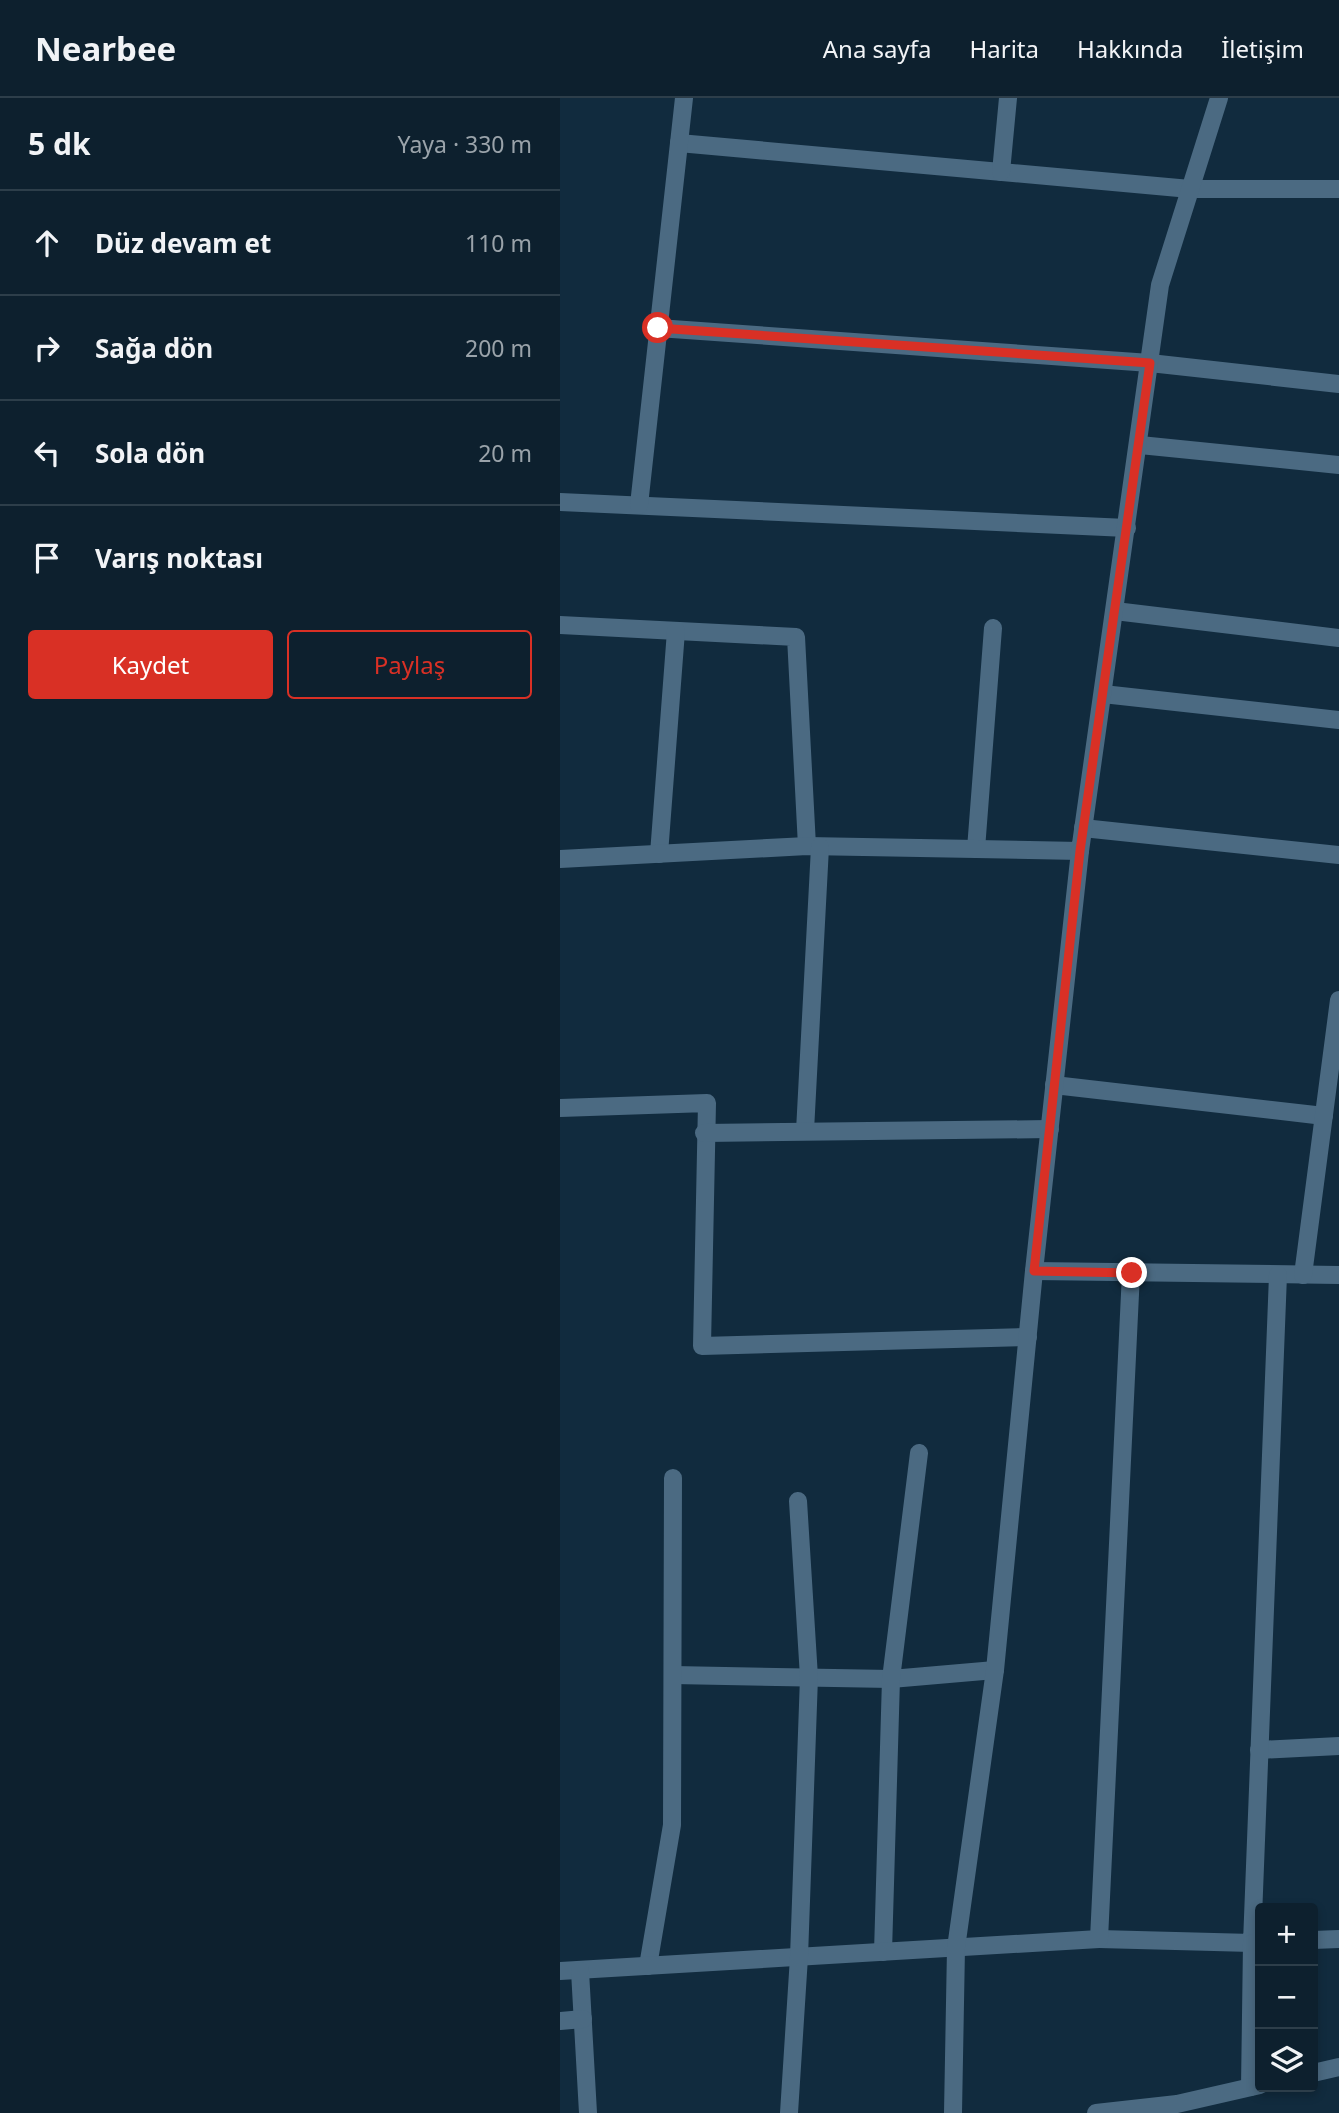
<!DOCTYPE html>
<html lang="tr">
<head>
<meta charset="utf-8">
<style>
  body { margin:0; font-family:"Noto Sans",sans-serif; background:#1b2d3a; color:#f1f3f6 }
  .controls { position:absolute; right:21px; bottom:21px; display:grid; overflow:hidden; border-radius:7px; box-shadow:0 4px 10px #0003 }
  .controls button { width:63px; height:63px; display:grid; place-items:center; padding:0; border:0; border-bottom:2px solid #2d3e4a; background:#0d202e; color:#f1f3f6; font:35px sans-serif }
  .stop { position:absolute; width:21px; height:21px; margin:-16px; border:5px solid #d93025; border-radius:50%; background:#fff }
  .stop.end { background:#d93025; border-color:#fff; box-shadow:0 2px 7px #0008 }
  .list { margin:0; padding:0; list-style:none }
  h2 { display:flex; justify-content:space-between; align-items:center; height:91px; margin:0; padding:0 28px; font-size:30px }
  h2 small { font-size:23px; font-weight:400; color:#9aa3aa }
  .list li { display:grid; grid-template-columns:46px 1fr auto; gap:21px; align-items:center; box-sizing:border-box; height:105px; padding:0 28px; border-top:2px solid #2d3e4a }
  .list b { display:block; font-size:26px; white-space:nowrap }
  .list em { font-size:23px; font-style:normal; color:#9aa3aa }
  .actions { display:flex; gap:14px; padding:21px 28px }
  .actions a { flex:1; padding:16px 0; border:2px solid #d93025; border-radius:7px; text-align:center; font-size:24px; color:#d93025 }
  .actions .main { background:#d93025; color:#fff }
  .icon { flex:none; width:38px; height:38px; fill:none; stroke:currentColor; stroke-width:2; stroke-linecap:round; stroke-linejoin:round }
  .map { position:relative; flex:none; width:779px; height:2015px; overflow:hidden }
  header { display:flex; align-items:center; gap:42px; box-sizing:border-box; height:98px; padding:0 35px; background:#0d202e; border-bottom:2px solid #2d3e4a }
  header strong { font-size:33px }
  nav { display:flex; gap:38px; margin-inline-start:auto; font-size:24px }
  main { display:flex }
  aside { flex:1; background:#0d202e }
  .map>svg:first-child { display:block }
</style>
</head>
<body>
<header>
<strong>Nearbee</strong>
<nav><a>Ana sayfa</a><a>Harita</a><a>Hakkında</a><a>İletişim</a></nav>
</header>
<main>
<aside>
<h2>5 dk<small>Yaya · 330 m</small></h2>
<ul class="list">
<li><svg class="icon" aria-label="ahead" viewBox="0 0 24 24"><path d="M12 20V5M6 11l6-6 6 6"/></svg><div><b>Düz devam et</b></div><em>110 m</em></li>
<li><svg class="icon" aria-label="right" viewBox="0 0 24 24"><path d="M7 20v-9h11M14 6l5 5-5 5"/></svg><div><b>Sağa dön</b></div><em>200 m</em></li>
<li><svg class="icon" aria-label="left" viewBox="0 0 24 24"><path d="M17 20v-9H6M10 6l-5 5 5 5"/></svg><div><b>Sola dön</b></div><em>20 m</em></li>
<li><svg class="icon" aria-label="arrive" viewBox="0 0 24 24"><path d="M6 21V4h12l-3 4 3 4H6"/></svg><div><b>Varış noktası</b></div></li>
</ul>
<div class="actions"><a class="main">Kaydet</a><a>Paylaş</a></div>
</aside>
<div class="map">
<svg width="779" height="2015" viewBox="0 0 779 2015">
  <rect width="100%" height="100%" fill="#112b3e"/>
  <g fill="none" stroke-linecap="round" stroke-linejoin="round">
    <g stroke="#4b6a82" stroke-width="18">
      <path d="M119,45l511,46h149"/>
      <path d="M441,74l7,-74"/>
      <path d="M98,230l492,35 189,21"/>
      <path d="M580,347l199,20"/>
      <path d="M0,404l567,26"/>
      <path d="M79,407l45,-407"/>
      <path d="M555,513l224,27"/>
      <path d="M0,527l236,12 11,209"/>
      <path d="M543,596l236,26"/>
      <path d="M523,730l256,27"/>
      <path d="M416,751l17,-221"/>
      <path d="M99,756l17,-223"/>
      <path d="M0,761l247,-13 273,5 80,-566 59,-187"/>
      <path d="M494,987l270,31"/>
      <path d="M0,1010l147,-5 -5,243 326,-9"/>
      <path d="M245,1033l15,-284"/>
      <path d="M144,1035l346,-4"/>
      <path d="M474,1173l305,4"/>
      <path d="M743,1177l36,-275"/>
      <path d="M113,1577l218,4 104,-9"/>
      <path d="M699,1652l80,-4"/>
      <path d="M539,1841l153,4 26,-668"/>
      <path d="M753,1842l26,-1"/>
      <path d="M323,1854l8,-273 28,-226"/>
      <path d="M88,1868l24,-141 1,-347"/>
      <path d="M0,1873l539,-32 32,-666"/>
      <path d="M20,1873l8,142"/>
      <path d="M0,1923l23,-2"/>
      <path d="M753,1975l26,-6"/>
      <path d="M690,1989l2,-144h8"/>
      <path d="M229,2015l10,-156 10,-280 -11,-176"/>
      <path d="M393,2015l3,-165 39,-278 39,-399 46,-420"/>
      <path d="M536,2015l81,-9 83,-19"/>
    </g>
  </g>
  <g fill="none" stroke-linecap="round" stroke-linejoin="round">
    <path stroke="#d93025" stroke-width="9" d="M98,230l492,35 -70,488 -46,420 98,2"/>
  </g>
</svg>
<div class="controls">
<button>+</button>
<button>−</button>
<button><svg class="icon" aria-label="layers" viewBox="0 0 24 24"><path d="M12 4l9 5-9 5-9-5zM3 14l9 5 9-5"/></svg></button>
</div>
<div class="stop" style="left:98px;top:230px"></div>
<div class="stop end" style="left:572px;top:1175px"></div>
</div>
</main>
</body>
</html>
